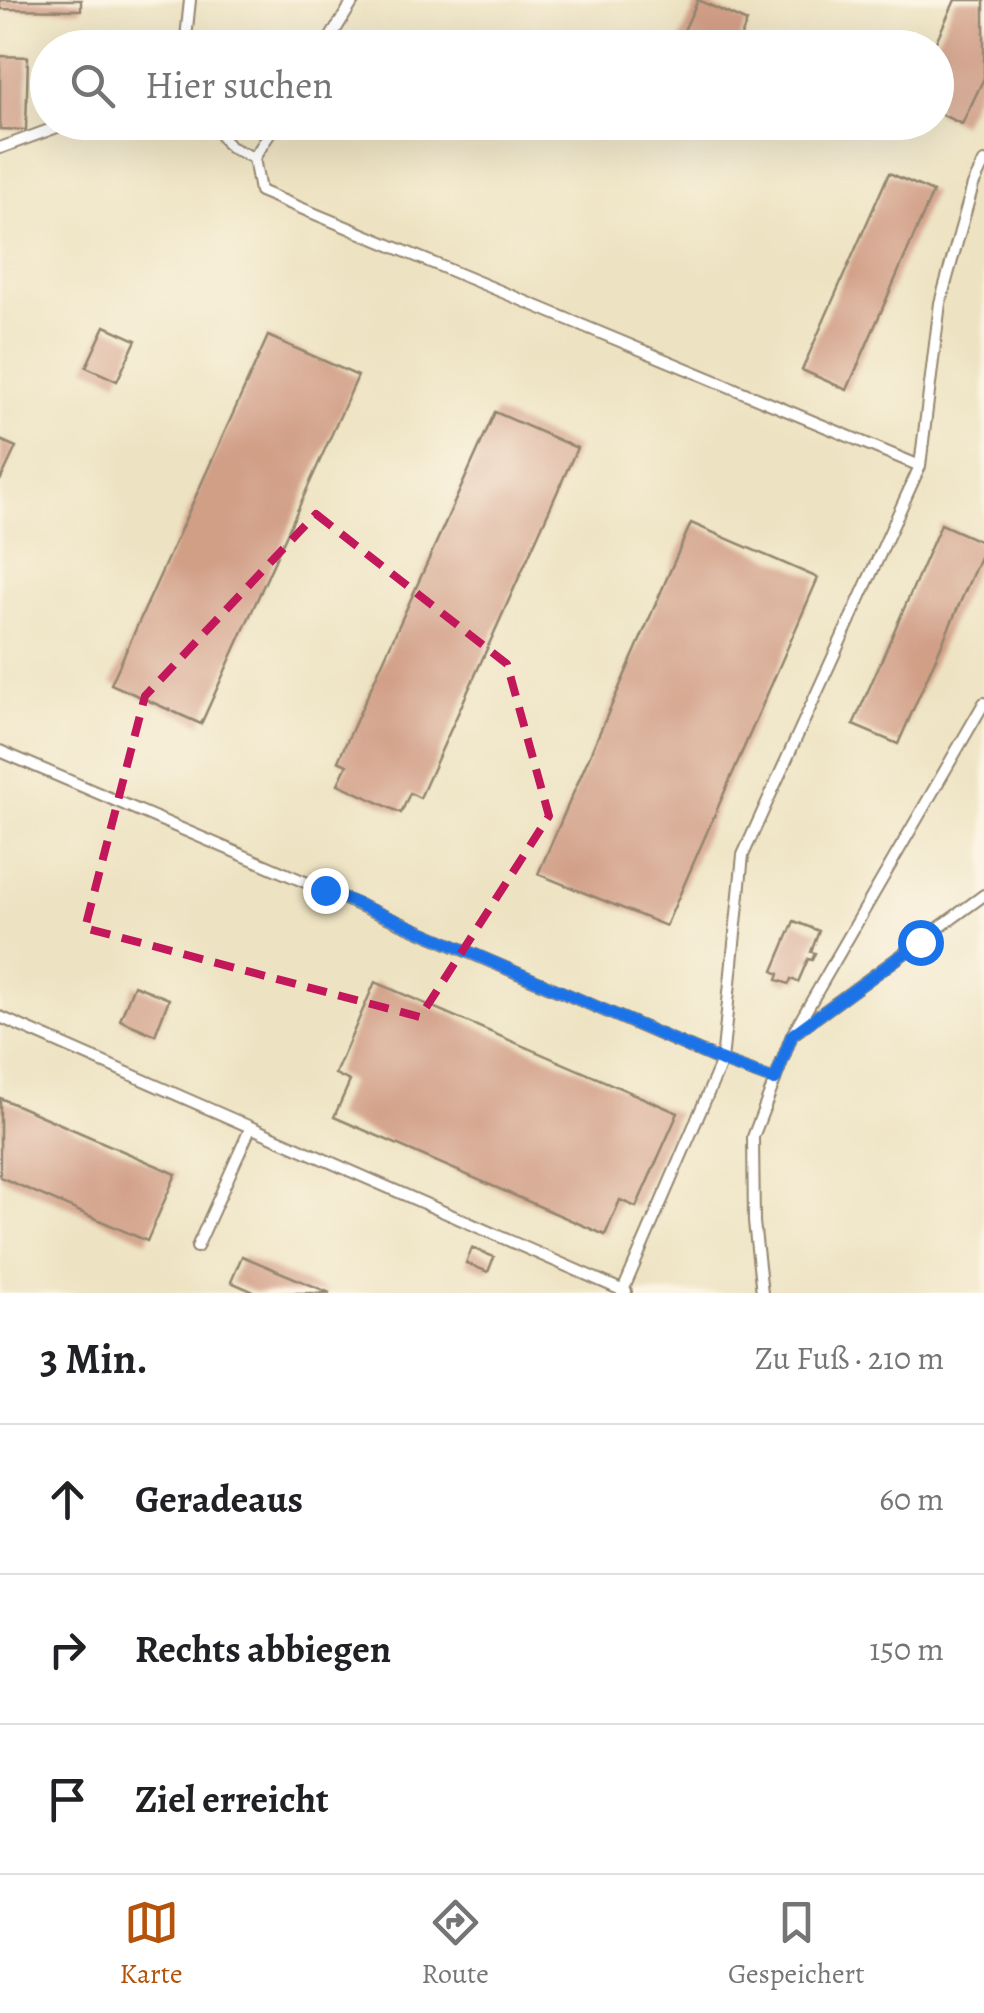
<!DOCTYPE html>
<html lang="de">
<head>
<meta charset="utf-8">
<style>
  body { margin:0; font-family:Alegreya,serif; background:#f6f6f6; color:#202124 }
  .stop { position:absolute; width:30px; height:30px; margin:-22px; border:8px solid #1a73e8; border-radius:50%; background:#fff }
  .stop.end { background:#1a73e8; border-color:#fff; box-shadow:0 2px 10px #0008 }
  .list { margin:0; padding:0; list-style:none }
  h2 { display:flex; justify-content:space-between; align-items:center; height:130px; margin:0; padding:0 40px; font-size:42px }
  h2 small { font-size:32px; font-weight:400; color:#757577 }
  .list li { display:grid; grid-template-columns:65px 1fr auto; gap:30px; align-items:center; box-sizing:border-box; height:150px; padding:0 40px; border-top:2px solid #e0e0e0 }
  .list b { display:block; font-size:38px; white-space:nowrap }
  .list em { font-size:32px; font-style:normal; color:#757577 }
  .icon { flex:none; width:55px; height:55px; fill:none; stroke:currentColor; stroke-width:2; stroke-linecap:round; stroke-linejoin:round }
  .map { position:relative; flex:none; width:984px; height:1293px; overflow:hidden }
  .search { position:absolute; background:#fff; box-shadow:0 10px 40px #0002; left:30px; right:30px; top:30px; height:110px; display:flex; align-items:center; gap:25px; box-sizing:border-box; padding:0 35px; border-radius:55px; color:#757577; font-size:38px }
  .sheet { height:580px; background:#fff }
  nav { display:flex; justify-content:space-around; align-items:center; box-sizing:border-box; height:140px; border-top:2px solid #e0e0e0; background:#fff; font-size:28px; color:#757577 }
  nav a { display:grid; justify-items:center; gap:5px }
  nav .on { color:#b45309 }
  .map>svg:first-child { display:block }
</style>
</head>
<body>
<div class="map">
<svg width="984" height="1293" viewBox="0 0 984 1293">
  <rect width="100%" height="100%" fill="#fcf5e5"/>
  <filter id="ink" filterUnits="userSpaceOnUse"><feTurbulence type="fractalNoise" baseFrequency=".01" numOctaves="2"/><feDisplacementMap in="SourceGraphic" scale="20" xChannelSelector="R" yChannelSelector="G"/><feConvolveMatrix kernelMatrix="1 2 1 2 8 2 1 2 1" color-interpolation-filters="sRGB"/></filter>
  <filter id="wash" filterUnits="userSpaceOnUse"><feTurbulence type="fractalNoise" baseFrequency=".0048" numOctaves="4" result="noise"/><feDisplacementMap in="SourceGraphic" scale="40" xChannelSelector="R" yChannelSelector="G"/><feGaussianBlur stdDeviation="2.25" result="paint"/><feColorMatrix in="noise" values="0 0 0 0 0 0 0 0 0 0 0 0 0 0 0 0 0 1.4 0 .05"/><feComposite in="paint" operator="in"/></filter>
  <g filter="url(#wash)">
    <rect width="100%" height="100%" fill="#ede2c1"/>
    <g id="blocks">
      <g fill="#d19e86">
        <path d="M0,0h81v10l-81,-1z"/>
        <path d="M698,0l49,22 -11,26h-60z"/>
        <path d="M955,0h29v78l-22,46 -26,-12v-64h-3z"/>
        <path d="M0,56l28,1 -2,73 -26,-1z"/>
        <path d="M889,173l44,19 -86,198 -45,-20z"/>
        <path d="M105,326l31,14 -19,41 -31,-14z"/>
        <path d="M268,336l90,40 -157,348 -90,-40z"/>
        <path d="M495,412l82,36 -157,350 -10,-5 -9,20 -63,-29 9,-19 -9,-4z"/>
        <path d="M0,440l16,7 -16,34z"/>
        <path d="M691,523l127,55 -152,348 -128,-52z"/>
        <path d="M941,524l43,19v5l-86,196 -45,-19z"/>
        <path d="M794,921l25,10 -8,21 4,1 -3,7 -4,-1 -10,23 -7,-3 -2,5 -12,-4 2,-6 -6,-3z"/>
        <path d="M375,982l303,131 -42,94 -16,-7 -15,35 -271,-118 16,-36 -15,-7z"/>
        <path d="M134,985l35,14 -14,36 -35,-15z"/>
        <path d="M0,1098l176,76 -29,67 -147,-64z"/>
        <path d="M472,1248l22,9 -6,15 -22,-9z"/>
        <path d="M242,1256l88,37h-74l-25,-11z"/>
      </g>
    </g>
  </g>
  <g filter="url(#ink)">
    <use href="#blocks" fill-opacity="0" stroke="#948670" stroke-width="2.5"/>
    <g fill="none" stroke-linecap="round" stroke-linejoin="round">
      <g stroke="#948670" stroke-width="14">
        <g id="service">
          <path d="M185,48l5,-48"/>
          <path d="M324,48l30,-48"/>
          <path d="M211,122l19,25 24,11"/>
          <path d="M277,122l-23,36 6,33 660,275"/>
          <path d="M0,148l71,-26"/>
          <path d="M0,751l722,310 53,19 -22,57 1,85 8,71"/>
          <path d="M0,1017l626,275"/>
          <path d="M792,1035l192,-332"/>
          <path d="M775,1080l17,-45 192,-140"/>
          <path d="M197,1247l53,-118"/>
          <path d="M622,1293l100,-232 21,-206 177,-389 20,-163 33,-118 11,-23"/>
        </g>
      </g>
      <use href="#service" stroke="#fff" stroke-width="10"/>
    </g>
  </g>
  <g fill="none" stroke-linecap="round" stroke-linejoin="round" filter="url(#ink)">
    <path stroke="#1a73e8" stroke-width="12" d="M325,890l397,171 53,19 17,-45 128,-93"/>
  </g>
  <path fill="none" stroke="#c2185b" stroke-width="8" stroke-dasharray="20 12" stroke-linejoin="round" d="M316,514l191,150 42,152 -129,201 -335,-89 60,-232z"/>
</svg>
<div class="stop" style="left:920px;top:942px"></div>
<div class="stop end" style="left:325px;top:890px"></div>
<div class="search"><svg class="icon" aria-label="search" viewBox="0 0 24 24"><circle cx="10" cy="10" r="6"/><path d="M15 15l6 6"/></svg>Hier suchen</div>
</div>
<section class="sheet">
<h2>3 Min.<small>Zu Fuß · 210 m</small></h2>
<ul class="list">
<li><svg class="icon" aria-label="ahead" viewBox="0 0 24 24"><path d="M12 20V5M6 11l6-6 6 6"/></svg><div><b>Geradeaus</b></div><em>60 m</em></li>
<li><svg class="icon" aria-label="right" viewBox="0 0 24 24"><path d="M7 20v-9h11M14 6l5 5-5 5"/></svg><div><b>Rechts abbiegen</b></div><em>150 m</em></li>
<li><svg class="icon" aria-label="arrive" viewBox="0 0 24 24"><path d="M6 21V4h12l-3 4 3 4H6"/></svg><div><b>Ziel erreicht</b></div></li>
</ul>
</section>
<nav>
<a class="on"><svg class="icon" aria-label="map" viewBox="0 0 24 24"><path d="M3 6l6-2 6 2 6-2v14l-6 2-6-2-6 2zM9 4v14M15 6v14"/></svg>Karte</a>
<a><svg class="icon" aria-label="directions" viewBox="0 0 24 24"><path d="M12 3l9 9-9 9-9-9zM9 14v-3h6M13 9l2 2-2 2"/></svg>Route</a>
<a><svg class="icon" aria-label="saved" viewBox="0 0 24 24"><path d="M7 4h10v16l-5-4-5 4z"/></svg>Gespeichert</a>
</nav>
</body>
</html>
